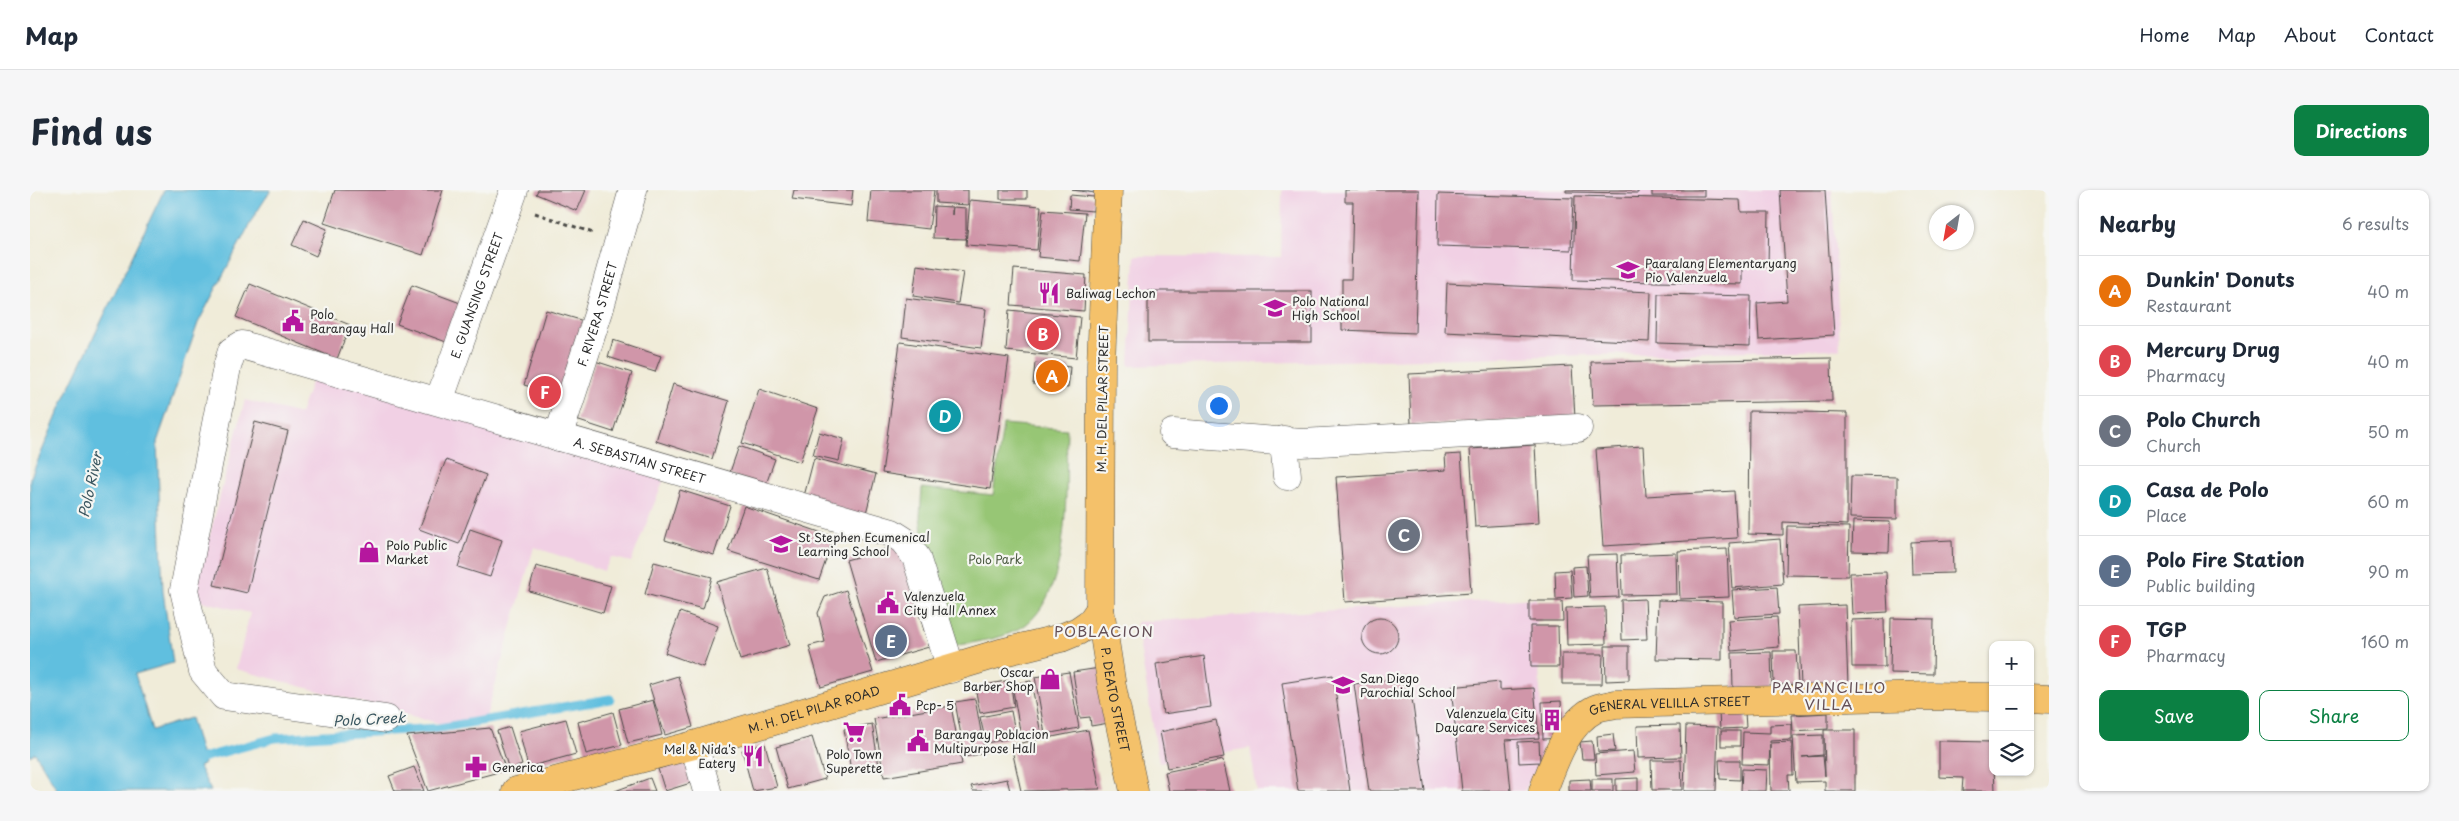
<!DOCTYPE html>
<html lang="en">
<head>
<meta charset="utf-8">
<style>
  body { margin:0; font-family:"Playpen Sans",sans-serif; background:#f6f6f7; color:#1f2937 }
  .controls { position:absolute; right:15px; bottom:15px; display:grid; overflow:hidden; border-radius:10px; box-shadow:0 1px 4px #0004 }
  .controls button { width:45px; height:45px; display:grid; place-items:center; padding:0; border:0; border-bottom:1px solid #e0e1e3; background:#fff; color:#1f2937; font:25px sans-serif }
  .compass { position:absolute; left:1899px; top:15px; width:45px; height:45px; border-radius:50%; background:#fff; box-shadow:0 1px 4px #0004; rotate:211deg }
  .you { position:absolute; left:1188px; top:215px; width:18px; height:18px; margin:-12px; border:4px solid #fff; border-radius:50%; background:#1a73e8; box-shadow:0 0 0 8px #1a73e833 }
  .badge { display:grid; place-items:center; width:32px; height:32px; border-radius:50%; background:#0b8043; color:#fff; font-size:16px; font-weight:700 }
  .pin { position:absolute; translate:-50% -50%; border:2px solid #fff; box-shadow:0 1px 5px #0006 }
  .list { margin:0; padding:0; list-style:none }
  h2 { display:flex; justify-content:space-between; align-items:center; height:65px; margin:0; padding:0 20px; font-size:21px }
  h2 small { font-size:16px; font-weight:400; color:#747a83 }
  .list li { display:grid; grid-template-columns:32px 1fr auto; gap:15px; align-items:center; box-sizing:border-box; height:70px; padding:0 20px; border-top:1px solid #e0e1e3 }
  .list b { display:block; font-size:19px; white-space:nowrap }
  .list p { margin:0; font-size:16px; white-space:nowrap; color:#747a83 }
  .list em { font-size:16px; font-style:normal; color:#747a83 }
  .actions { display:flex; gap:10px; padding:15px 20px }
  .actions a { flex:1; padding:11px 0; border:1px solid #0b8043; border-radius:10px; text-align:center; font-size:18px; color:#0b8043 }
  .actions .main { background:#0b8043; color:#fff }
  .icon { flex:none; width:28px; height:28px; fill:none; stroke:currentColor; stroke-width:2; stroke-linecap:round; stroke-linejoin:round }
  .map { position:relative; flex:none; width:2019px; height:601px; overflow:hidden; border-radius:10px }
  header { display:flex; align-items:center; gap:30px; box-sizing:border-box; height:70px; padding:0 25px; background:#fff; border-bottom:1px solid #e0e1e3 }
  header strong { font-size:24px }
  nav { display:flex; gap:28px; margin-inline-start:auto; font-size:18px }
  .intro { display:flex; align-items:center; justify-content:space-between; box-sizing:border-box; height:120px; padding:0 30px }
  h1 { margin:0; font-size:35px }
  .button { padding:12px 22px; border-radius:10px; background:#0b8043; color:#fff; font-size:18px; font-weight:700 }
  main { display:flex; gap:30px; padding:0 30px }
  aside { flex:1; background:#fff; border-radius:10px; box-shadow:0 1px 4px #0004 }
  .map>svg:first-child { display:block }
</style>
</head>
<body>
<header>
<strong>Map</strong>
<nav><a>Home</a><a>Map</a><a>About</a><a>Contact</a></nav>
</header>
<div class="intro"><h1>Find us</h1><a class="button">Directions</a></div>
<main>
<div class="map">
<svg width="2019" height="601" viewBox="0 0 2019 601">
  <rect width="100%" height="100%" fill="#f6f6f2"/>
  <filter id="ink" filterUnits="userSpaceOnUse"><feTurbulence type="fractalNoise" baseFrequency=".02" numOctaves="2"/><feDisplacementMap in="SourceGraphic" scale="10" xChannelSelector="R" yChannelSelector="G"/><feConvolveMatrix kernelMatrix="1 2 1 2 8 2 1 2 1" color-interpolation-filters="sRGB"/></filter>
  <filter id="wash" filterUnits="userSpaceOnUse"><feTurbulence type="fractalNoise" baseFrequency=".0096" numOctaves="4" result="noise"/><feDisplacementMap in="SourceGraphic" scale="20" xChannelSelector="R" yChannelSelector="G"/><feGaussianBlur stdDeviation="1.12" result="paint"/><feColorMatrix in="noise" values="0 0 0 0 0 0 0 0 0 0 0 0 0 0 0 0 0 1.4 0 .05"/><feComposite in="paint" operator="in"/></filter>
  <g filter="url(#wash)">
    <rect width="100%" height="100%" fill="#f0ecd9"/>
    <g fill="#f1d0e4">
      <path d="M1252,0h550l8,159 -711,17 6,-110 146,1z"/>
      <path d="M284,184l350,105 -33,83 -20,-5 -7,14 -70,-24 -48,170 -44,7 -206,-55 14,-56 -57,-14 52,-199 55,14z"/>
      <path d="M1506,408l7,160 -19,33h-267l-7,-43 -91,15 -23,-141z"/>
    </g>
    <path fill="#97c675" stroke="#617850" d="M973,234l64,5c-2,54 7,173 -50,201 -19,10 -43,12 -63,16l-30,-98 -4,-32 2,-28 71,7z"/>
    <path fill="#60bfdf" stroke="#467585" d="M134,0h107l-18,28 -55,105 -41,119 6,149 10,72 -38,11 17,56 39,-12 13,46 -5,3 12,24h-153l-23,-38 -5,3v-277l35,-82z"/>
    <g fill="none" stroke-linecap="round" stroke-linejoin="round">
      <path stroke="#60bfdf" stroke-width="9" d="M161,571l84,-23 164,-10 171,-29"/>
    </g>
    <g id="blocks">
      <g fill="#d096a9">
        <path d="M305,0h108l-20,65 -99,-32z"/>
        <path d="M508,0h48l-9,21 -41,-17z"/>
        <path d="M764,0h59l-2,16 -59,-7z"/>
        <path d="M841,0h63l-5,39 -61,-7z"/>
        <path d="M906,0h32v15l-32,-2z"/>
        <rect x="970" y="0" width="27" height="9"/>
        <path d="M1042,0h23v3z"/>
        <path d="M1315,0h74l-4,143 -73,-3v-51h9l2,-77h-8z"/>
        <path d="M1536,0h72v3l-72,-1z"/>
        <rect x="1622" y="0" width="52" height="6"/>
        <path d="M1750,0h45l9,145 -75,5 -2,-37 30,-2z"/>
        <path d="M1408,4l135,4 -2,52 -134,-4z"/>
        <path d="M1040,5l24,2 -1,14 -24,-2z"/>
        <path d="M1545,6l165,4 1,12h28l-1,55h-26v17l-169,-4z"/>
        <path d="M940,10l71,6 -4,44 -71,-5z"/>
        <path d="M904,16l18,1v8l1,-8 13,1v31l-33,-1z"/>
        <path d="M1013,20l42,3 -5,48 -42,-4z"/>
        <path d="M274,29l23,10 -11,27 -24,-11z"/>
        <path d="M887,75l46,7 -5,31 -45,-7z"/>
        <path d="M984,79l72,6 -2,36 -73,-6z"/>
        <path d="M1417,93l204,9 -2,50 -204,-10z"/>
        <path d="M220,94l100,41 -13,34 -101,-42z"/>
        <path d="M382,95l51,19 -14,39 -52,-19z"/>
        <rect x="1118" y="101" width="164" height="51"/>
        <path d="M1628,104l93,2 -1,50 -93,-3z"/>
        <path d="M876,108l80,11 -5,39 -79,-11z"/>
        <path d="M516,120l38,11 -21,75 -39,-11z"/>
        <path d="M979,120l71,7 -4,41 -70,-7z"/>
        <path d="M583,150l48,16 -6,16 -47,-15z"/>
        <path d="M870,152l109,16 -19,131 -108,-16z"/>
        <path d="M1801,168l1,43 -239,4 -2,-43z"/>
        <path d="M565,171l37,12 -19,59 -37,-12z"/>
        <path d="M1005,173l35,4 -2,21 -35,-4z"/>
        <path d="M1542,176l3,52 -164,7 -2,-51z"/>
        <path d="M643,194l56,17 -17,58 -56,-18z"/>
        <path d="M729,199l59,20 -18,53 -58,-19z"/>
        <path d="M1719,221l98,2v112l-64,-3v13l-35,-1z"/>
        <path d="M225,232l33,9 -41,162 -33,-8z"/>
        <path d="M789,242l25,7 -5,22 -26,-6z"/>
        <path d="M1505,255l4,78 -64,4 -5,-78z"/>
        <path d="M709,256l36,13 -10,28 -36,-12z"/>
        <path d="M1613,256l3,50 88,-5 3,47 -134,8 -7,-97z"/>
        <path d="M1431,264l10,139 -126,9 -9,-125 110,-7 -1,-15z"/>
        <path d="M784,268l62,16 -11,43 -62,-17z"/>
        <path d="M416,270l40,15 -27,69 -40,-15z"/>
        <path d="M1821,286l46,1v42l-47,-1z"/>
        <path d="M650,300l50,16 -16,49 -49,-15z"/>
        <path d="M714,316l90,31 -15,43 -91,-29z"/>
        <path d="M1823,331l37,1 -1,30 -37,-1z"/>
        <path d="M1757,336l62,1 -1,49 -62,-1z"/>
        <path d="M440,339l32,11 -12,37 -32,-10z"/>
        <path d="M1750,349l3,45 -51,4 -3,-45z"/>
        <path d="M1922,350l1,33 -41,1 -1,-32z"/>
        <path d="M869,355l30,102 -53,15 -30,-102z"/>
        <path d="M1697,359l2,48 -49,2 -2,-48z"/>
        <path d="M1646,363l1,41 -55,1 -1,-40z"/>
        <path d="M1587,364l2,43 -29,1 -3,-43z"/>
        <path d="M624,372l58,15 -9,32 -58,-15z"/>
        <path d="M506,376l75,20 -8,27 -74,-22z"/>
        <path d="M1556,376l2,30 -14,1 -2,-30z"/>
        <path d="M737,378l23,77 -50,15 -23,-78z"/>
        <path d="M1540,380l2,28 -16,1 -1,-28z"/>
        <path d="M1856,382l2,40 -36,2 -2,-41z"/>
        <path d="M1747,397l2,27 -45,3 -2,-27z"/>
        <path d="M816,400l27,82 -52,15 -12,-41 16,-4 -7,-29 7,-16z"/>
        <path d="M1615,409l2,40 -25,1 -1,-40z"/>
        <path d="M1628,410l64,2v58l-66,-1z"/>
        <path d="M1499,411h33l1,20h-34z"/>
        <path d="M1815,415l3,80 -47,2 -3,-80z"/>
        <path d="M1575,417l1,37 -39,1 -1,-37z"/>
        <path d="M650,422l38,14 -15,41 -38,-14z"/>
        <path d="M1747,427l2,30 -48,4 -3,-31z"/>
        <circle cx="1350" cy="446" r="18"/>
        <path d="M1861,428l43,1 -1,55 -43,-1z"/>
        <path d="M1854,429l1,48h-33l-1,-47z"/>
        <path d="M1500,436h28l1,41h-28z"/>
        <path d="M1575,456h24v34l-23,1z"/>
        <path d="M1743,461h23l2,33 -24,1z"/>
        <path d="M1741,462l1,35 -39,1 -1,-35z"/>
        <path d="M1532,464h41l-1,30h-40z"/>
        <path d="M1174,466l7,51 -48,7 -7,-50z"/>
        <path d="M1070,478l9,55 -18,3 -1,-9 -10,1 -7,-46z"/>
        <path d="M1039,482l10,56 -34,6 -10,-57z"/>
        <path d="M1303,485l17,116h-52l-16,-108z"/>
        <path d="M648,486l15,51 -28,8 -16,-50z"/>
        <path d="M1379,487l16,114h-56l-15,-107z"/>
        <path d="M980,490l4,27 -34,6 -5,-26z"/>
        <path d="M1001,491l10,53 -20,3 -9,-53z"/>
        <path d="M1470,492v8l34,-2 5,50 -33,2 5,51h-49l-11,-104z"/>
        <path d="M945,509l10,54 -20,4 -10,-55z"/>
        <path d="M623,510l9,35 -34,8 -9,-34z"/>
        <path d="M1531,511l2,37 -20,1 -1,-37z"/>
        <path d="M921,516l11,58 -78,13 -10,-58z"/>
        <path d="M981,521l5,26 -30,6 -6,-26z"/>
        <path d="M583,522l9,33 -36,9 -8,-32z"/>
        <path d="M1715,522l1,16 -26,1 -1,-16z"/>
        <path d="M1798,523v16l-35,2 -1,-16z"/>
        <path d="M536,529l10,35 -48,13 -9,-36z"/>
        <path d="M1186,530l8,37 -57,11 -7,-36z"/>
        <path d="M842,534l7,42 -28,5 -7,-42z"/>
        <path d="M1762,534v16l-22,1v2l22,-1 1,33h-5l1,16h-18l-1,-47 -1,21 -27,-1 1,-32 27,1v-8z"/>
        <path d="M1650,535l1,32 -43,1 -1,-32z"/>
        <path d="M1656,536l32,1 -2,64h-32z"/>
        <path d="M480,537l12,38 -13,5 -12,-39z"/>
        <path d="M460,538l16,42 -78,21 -21,-55z"/>
        <path d="M1058,540l12,59 -79,2 -10,-46z"/>
        <path d="M1794,540h31v61h-30v-10l-29,1 -3,-46 30,-1v20l-21,2 21,-1 2,20z"/>
        <rect x="1691" y="541" width="19" height="15"/>
        <path d="M1583,544l2,17 -17,1 -1,-16z"/>
        <path d="M782,547l13,42 -37,10 -12,-42z"/>
        <path d="M1509,551l1,21 -21,1 -1,-21z"/>
        <path d="M1562,551l2,18h-12l-2,-17z"/>
        <path d="M1909,551l54,1 2,49h-33l1,-13 -24,-1z"/>
        <path d="M735,554l12,43 -24,4 -11,-41z"/>
        <path d="M1603,561l2,21 -39,3 -1,-21z"/>
        <path d="M656,570l8,22 -29,9 -7,-22z"/>
        <path d="M1193,570l7,31h-61l-4,-19z"/>
        <path d="M1621,570h30l1,30h-30z"/>
        <path d="M1689,570h21v20l-20,-1z"/>
        <path d="M384,577l10,24h-29l-6,-15z"/>
        <path d="M1712,579l25,1 -1,21h-25z"/>
        <path d="M620,588l5,13h-40z"/>
        <path d="M1608,588v13h-22v-12z"/>
        <path d="M977,589l3,12h-37l-2,-5z"/>
        <path d="M1560,589l1,12h-22v-11z"/>
        <rect x="1562" y="589" width="21" height="12"/>
      </g>
    </g>
  </g>
  <g filter="url(#ink)">
    <use href="#blocks" fill-opacity="0" stroke="#494845" stroke-width="1"/>
    <g fill="none" stroke-linecap="round" stroke-linejoin="round">
      <g stroke="#494845" stroke-width="29">
        <g id="minor">
          <path id="s1" d="M409,211l75,-211"/>
          <path d="M1143,243l129,10 276,-15"/>
          <path id="s2" d="M528,247l41,-126 34,-121"/>
          <path d="M1254,250l3,36"/>
          <path id="s3" d="M356,529l-162,-23 -21,-25 -19,-81 43,-223 5,-16 10,-6 650,188 11,7 13,17 35,112"/>
          <path d="M664,555l13,46"/>
        </g>
      </g>
      <g stroke="#494845" stroke-width="29">
        <g id="major">
          <path id="s4" d="M1078,0l-7,174 -1,245 12,78 22,104"/>
          <path d="M2000,508l19,1"/>
          <path id="s5" d="M486,601l178,-46 310,-93 57,-14 17,-7 13,-9 9,-13"/>
          <path id="s6" d="M1513,601c11,-28 23,-67 52,-82 6,-3 14,-3 20,-5l316,-8 62,1"/>
        </g>
      </g>
      <path stroke="#494845" stroke-width="3" stroke-dasharray="4 4" stroke-linecap="butt" d="M505,23l58,20"/>
      <use href="#minor" stroke="#fff" stroke-width="28"/>
      <use href="#major" stroke="#f4c16a" stroke-width="28"/>
    </g>
  </g>
  <defs>
    <g id="school-bare" transform="scale(1.725)"><path d="M0-5L7-2L0 1L-7-2ZM-4 1L0 2.5L4 1V4Q0 6-4 4Z" fill="#b5179e" stroke="#f6f6f2" stroke-width="2.5" paint-order="stroke"/></g>
    <g id="restaurant-bare" transform="scale(1.725)"><path d="M-5-6h1v4h1v-4h1v4h1v-4h1v5L-1.5 .5V6h-2V.5L-5-1ZM5-6V6H3V1.5H1.5Q1.5-4 5-6Z" fill="#b5179e" stroke="#f6f6f2" stroke-width="2.5" paint-order="stroke"/></g>
    <g id="civic-bare" transform="scale(1.725)"><path d="M-.6-6.5H3V-4.5H.6V-3L4-1V1h2V6H-6V1h2V-1L-.6-3ZM-1.2 2.5V6h2.4V2.5Z" fill="#b5179e" stroke="#f6f6f2" stroke-width="2.5" paint-order="stroke"/></g>
    <g id="shop-bare" transform="scale(1.725)"><path d="M-5-2.5h2.3a2.7 3.5 0 0 1 5.4 0H5L5.5 6h-11ZM-1.5-2.5h3a1.5 2.3 0 0 0-3 0Z" fill="#b5179e" stroke="#f6f6f2" stroke-width="2.5" paint-order="stroke"/></g>
    <g id="building-bare" transform="scale(1.725)"><path d="M-4-6H4V6H1V3H-1V6H-4ZM-2.5-4.3h1.7v1.8h-1.7ZM.8-4.3h1.7v1.8H.8ZM-2.5-1h1.7V.8h-1.7ZM.8-1h1.7V.8H.8Z" fill="#b5179e" stroke="#f6f6f2" stroke-width="2.5" paint-order="stroke"/></g>
    <g id="supermarket-bare" transform="scale(1.725)"><path d="M-6-5.5h2.5l.6 2H6L4.5 2H-2.5L-4.4-4H-6ZM-1.5 3.2a1.3 1.3 0 1 0 .1 0ZM3 3.2a1.3 1.3 0 1 0 .1 0Z" fill="#b5179e" stroke="#f6f6f2" stroke-width="2.5" paint-order="stroke"/></g>
    <g id="pharmacy-bare" transform="scale(1.725)"><path d="M-2-6h4v4h4v4h-4v4h-4v-4h-4v-4h4Z" fill="#b5179e" stroke="#f6f6f2" stroke-width="2.5" paint-order="stroke"/></g>
  </defs>
  <g fill-rule="evenodd">
    <use href="#school-bare" x="1598" y="80"/>
    <use href="#restaurant-bare" x="1019" y="103"/>
    <use href="#school-bare" x="1245" y="118"/>
    <use href="#civic-bare" x="263" y="131"/>
    <use href="#school-bare" x="751" y="354"/>
    <use href="#shop-bare" x="339" y="362"/>
    <use href="#civic-bare" x="858" y="413"/>
    <use href="#shop-bare" x="1020" y="489"/>
    <use href="#school-bare" x="1313" y="495"/>
    <use href="#civic-bare" x="870" y="515"/>
    <use href="#building-bare" x="1522" y="530"/>
    <use href="#supermarket-bare" x="824" y="542"/>
    <use href="#civic-bare" x="888" y="551"/>
    <use href="#restaurant-bare" x="723" y="566"/>
    <use href="#pharmacy-bare" x="446" y="577"/>
  </g>
  <g text-anchor="middle" dominant-baseline="central" stroke-width="4.5" stroke-linejoin="round" paint-order="stroke">
    <g font-size="12" fill="#2b2b2b" stroke="#f6f6f2" text-anchor="start">
      <text x="1615" y="73">Paaralang Elementaryang<tspan x="1615" dy="14">Pio Valenzuela</tspan></text>
      <text x="1036" y="103">Baliwag Lechon</text>
      <text x="1262" y="111">Polo National<tspan x="1262" dy="14">High School</tspan></text>
      <text x="280" y="124">Polo<tspan x="280" dy="14">Barangay Hall</tspan></text>
      <text x="768" y="347">St Stephen Ecumenical<tspan x="768" dy="14">Learning School</tspan></text>
      <text x="356" y="355">Polo Public<tspan x="356" dy="14">Market</tspan></text>
      <text x="874" y="406">Valenzuela<tspan x="874" dy="14">City Hall Annex</tspan></text>
      <text x="1004" y="482" text-anchor="end">Oscar<tspan x="1004" dy="14">Barber Shop</tspan></text>
      <text x="1330" y="488">San Diego<tspan x="1330" dy="14">Parochial School</tspan></text>
      <text x="886" y="515">Pcp- 5</text>
      <text x="1505" y="523" text-anchor="end">Valenzuela City<tspan x="1505" dy="14">Daycare Services</tspan></text>
      <text x="904" y="544">Barangay Poblacion<tspan x="904" dy="14">Multipurpose Hall</tspan></text>
      <text x="706" y="559" text-anchor="end">Mel &amp; Nida's<tspan x="706" dy="14">Eatery</tspan></text>
      <text x="824" y="564" text-anchor="middle">Polo Town<tspan x="824" dy="14">Superette</tspan></text>
      <text x="462" y="577">Generica</text>
    </g>
    <g font-size="12" fill="#2b2b2b" stroke="#f6f6f2">
      <text stroke="none"><textPath href="#s1" startOffset="112">E. GUANSING STREET</textPath></text>
      <text stroke="none"><textPath href="#s2" startOffset="129">F. RIVERA STREET</textPath></text>
      <text transform="translate(1072 209) rotate(-89)">M. H. DEL PILAR STREET</text>
      <text stroke="none"><textPath href="#s3" startOffset="949">A. SEBASTIAN STREET</textPath></text>
      <text stroke="none"><textPath href="#s4" startOffset="511">P. DEATO STREET</textPath></text>
      <text stroke="none"><textPath href="#s5" startOffset="309">M. H. DEL PILAR ROAD</textPath></text>
      <text stroke="none"><textPath href="#s6" startOffset="174">GENERAL VELILLA STREET</textPath></text>
    </g>
    <g font-size="12" fill="#4b5a41" stroke="#f6f6f2">
      <text x="965" y="369">Polo Park</text>
    </g>
    <g font-size="14" font-style="italic" fill="#3b5761" stroke="#f6f6f2">
      <text transform="translate(60 295) rotate(-78)">Polo River</text>
      <text transform="translate(339 529) rotate(-3)">Polo Creek</text>
    </g>
    <g font-size="15" letter-spacing="1" fill="#655057" stroke="#f6f6f2">
      <text x="1074" y="440">POBLACION</text>
      <text x="1799" y="496">PARIANCILLO<tspan x="1799" dy="17">VILLA</tspan></text>
    </g>
  </g>
</svg>
<div class="controls">
<button>+</button>
<button>−</button>
<button><svg class="icon" aria-label="layers" viewBox="0 0 24 24"><path d="M12 4l9 5-9 5-9-5zM3 14l9 5 9-5"/></svg></button>
</div>
<svg class="compass" viewBox="-18 -18 36 36"><path d="M0-13l5 13h-10z" fill="#e53935"/><path d="M0 13l5-13h-10z" fill="#747a83"/></svg>
<div class="you"></div>
<div class="pin badge" style="left:1022px;top:186px;background:#e8710a">A</div>
<div class="pin badge" style="left:1013px;top:144px;background:#e0444e">B</div>
<div class="pin badge" style="left:1374px;top:345px;background:#6b7280">C</div>
<div class="pin badge" style="left:915px;top:226px;background:#0f9aa8">D</div>
<div class="pin badge" style="left:861px;top:451px;background:#5c6f8a">E</div>
<div class="pin badge" style="left:515px;top:202px;background:#e0444e">F</div>
</div>
<aside>
<h2>Nearby<small>6 results</small></h2>
<ul class="list">
<li><span class="badge" style="background:#e8710a">A</span><div><b>Dunkin' Donuts</b><p>Restaurant</p></div><em>40 m</em></li>
<li><span class="badge" style="background:#e0444e">B</span><div><b>Mercury Drug</b><p>Pharmacy</p></div><em>40 m</em></li>
<li><span class="badge" style="background:#6b7280">C</span><div><b>Polo Church</b><p>Church</p></div><em>50 m</em></li>
<li><span class="badge" style="background:#0f9aa8">D</span><div><b>Casa de Polo</b><p>Place</p></div><em>60 m</em></li>
<li><span class="badge" style="background:#5c6f8a">E</span><div><b>Polo Fire Station</b><p>Public building</p></div><em>90 m</em></li>
<li><span class="badge" style="background:#e0444e">F</span><div><b>TGP</b><p>Pharmacy</p></div><em>160 m</em></li>
</ul>
<div class="actions"><a class="main">Save</a><a>Share</a></div>
</aside>
</main>
</body>
</html>
